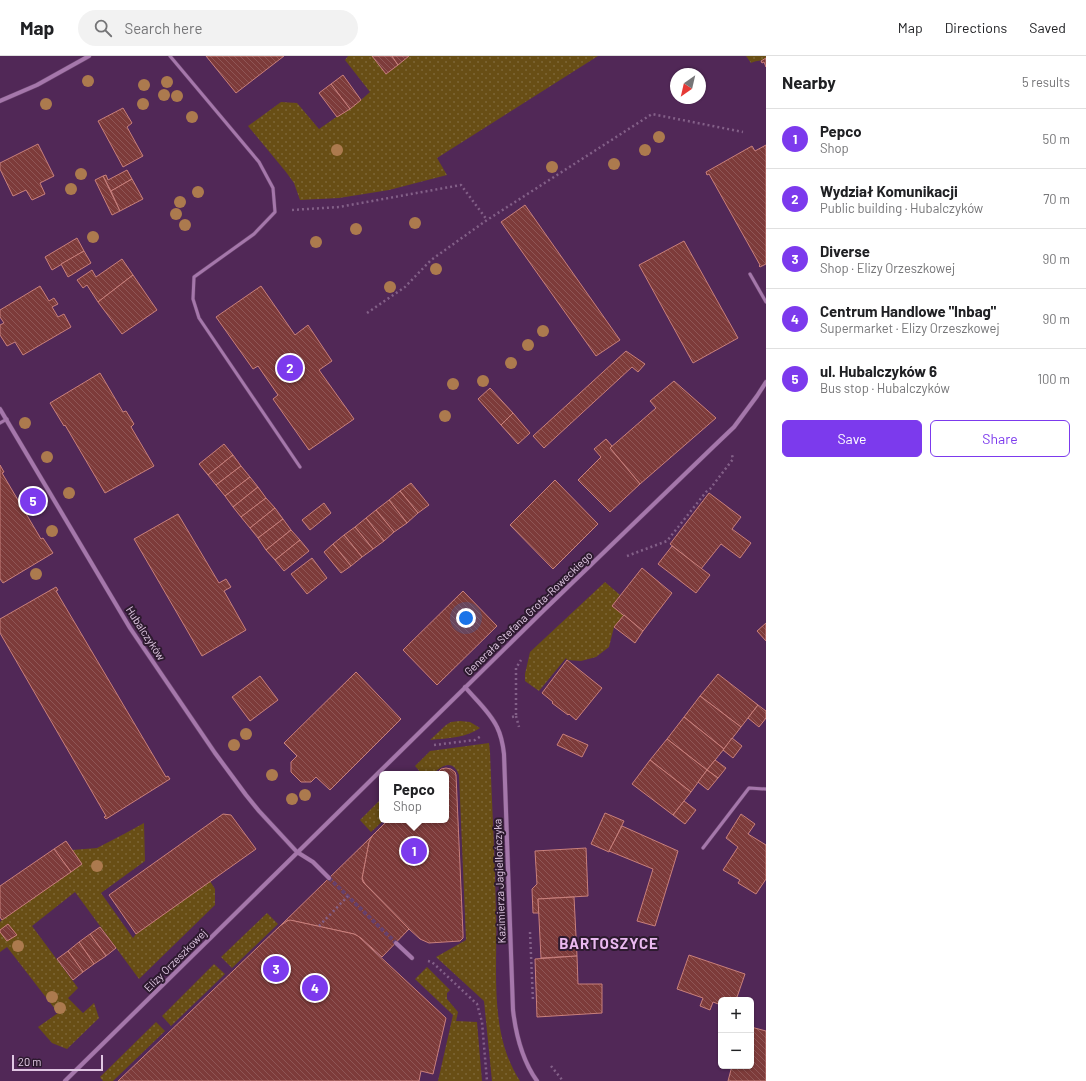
<!DOCTYPE html>
<html lang="en">
<head>
<meta charset="utf-8">
<style>
  body { margin:0; font-family:Barlow,sans-serif; background:#f2f2f2; color:#202124 }
  .controls { position:absolute; right:12px; bottom:12px; display:grid; overflow:hidden; border-radius:6px; box-shadow:0 1px 3px #0004 }
  .controls button { width:36px; height:36px; display:grid; place-items:center; padding:0; border:0; border-bottom:1px solid #e0e0e0; background:#fff; color:#202124; font:20px sans-serif }
  .compass { position:absolute; left:670px; top:12px; width:36px; height:36px; border-radius:50%; background:#fff; box-shadow:0 1px 3px #0004; rotate:214deg }
  .scale { position:absolute; left:12px; bottom:10px; width:91px; box-sizing:border-box; padding-left:4px; border:2px solid #e0c8e3; border-top:0; font-size:11px; line-height:14px; white-space:nowrap; color:#e0c8e3; -webkit-text-stroke:3px #2d1a2f; paint-order:stroke }
  .you { position:absolute; left:466px; top:562px; width:14px; height:14px; margin:-10px; border:3px solid #fff; border-radius:50%; background:#1a73e8; box-shadow:0 0 0 6px #1a73e833 }
  .badge { display:grid; place-items:center; width:26px; height:26px; border-radius:50%; background:#7c3aed; color:#fff; font-size:13px; font-weight:700 }
  .pin { position:absolute; translate:-50% -50%; border:2px solid #fff; box-shadow:0 1px 4px #0006 }
  .popup { position:absolute; left:379px; top:715px; width:70px; height:52px; box-sizing:border-box; display:grid; place-content:center; border-radius:6px; background:#fff; filter:drop-shadow(0 1px 3px #0005); font-size:13px; white-space:nowrap; color:#757577 }
  .popup b { font-size:15px; color:#202124 }
  .popup::after { content:''; position:absolute; left:50%; top:100%; margin-left:-8px; border:8px solid transparent; border-top-color:#fff }
  .list { margin:0; padding:0; list-style:none }
  h2 { display:flex; justify-content:space-between; align-items:center; height:52px; margin:0; padding:0 16px; font-size:17px }
  h2 small { font-size:13px; font-weight:400; color:#757577 }
  .list li { display:grid; grid-template-columns:26px 1fr auto; gap:12px; align-items:center; box-sizing:border-box; height:60px; padding:0 16px; border-top:1px solid #e0e0e0 }
  .list b { display:block; font-size:15px; white-space:nowrap }
  .list p { margin:0; font-size:13px; white-space:nowrap; color:#757577 }
  .list em { font-size:13px; font-style:normal; color:#757577 }
  .actions { display:flex; gap:8px; padding:12px 16px }
  .actions a { flex:1; padding:9px 0; border:1px solid #7c3aed; border-radius:6px; text-align:center; font-size:14px; color:#7c3aed }
  .actions .main { background:#7c3aed; color:#fff }
  .icon { flex:none; width:22px; height:22px; fill:none; stroke:currentColor; stroke-width:2; stroke-linecap:round; stroke-linejoin:round }
  .map { position:relative; flex:none; width:766px; height:1025px; overflow:hidden }
  header { display:flex; align-items:center; gap:24px; box-sizing:border-box; height:56px; padding:0 20px; background:#fff; border-bottom:1px solid #e0e0e0 }
  header strong { font-size:19px }
  nav { display:flex; gap:22px; margin-inline-start:auto; font-size:14px }
  .search { width:280px; height:36px; background:#f2f2f2; display:flex; align-items:center; gap:10px; box-sizing:border-box; padding:0 14px; border-radius:22px; color:#757577; font-size:15px }
  main { display:flex }
  aside { flex:1; background:#fff }
  .map>svg:first-child { display:block }
</style>
</head>
<body>
<header>
<strong>Map</strong>
<div class="search"><svg class="icon" aria-label="search" viewBox="0 0 24 24"><circle cx="10" cy="10" r="6"/><path d="M15 15l6 6"/></svg>Search here</div>
<nav><a>Map</a><a>Directions</a><a>Saved</a></nav>
</header>
<main>
<div class="map">
<svg width="766" height="1025" viewBox="0 0 766 1025">
  <defs>
    <pattern id="grass-dots" width="8" height="8" patternUnits="userSpaceOnUse"><rect width="8" height="8" fill="#684e15"/><path d="M2 2h.1M6 6h.1" fill="none" stroke="#7d6637" stroke-width="1.8" stroke-linecap="round"/></pattern>
    <pattern id="building-back-hatch" width="6" height="6" patternUnits="userSpaceOnUse"><rect width="6" height="6" fill="#7d3b3a"/><path d="M-1 5l2 2M0 0l6 6M5-1l2 2" fill="none" stroke="#8f5656"/></pattern>
  </defs>
  <rect width="100%" height="100%" fill="#512857"/>
  <g fill="url(#grass-dots)">
    <path d="M348,0h24l14,18 23,-18h189l-161,102 10,17 -58,15 -50,8 -39,2 -6,-17 -8,-11 -38,-46 33,-24 16,1 22,26 42,-29 9,-8 -25,-32z"/>
    <path d="M746,0h20v2c-6,4 -10,2 -15,5z"/>
    <path d="M605,526l15,13 -8,11 12,9 -10,12 -5,20 -13,10 -15,4 -14,-1 -1,-2 -27,33 -14,-10v-7l5,-22z"/>
    <path d="M460,665l10,1 10,6c-14,10 -32,10 -50,12l16,-15 5,-3z"/>
    <path d="M489,687l1,9c2,53 5,107 6,160 2,56 -8,120 24,169h-28l-8,-80 -48,-44 30,-17 -7,-165c-6,-16 -17,-10 -26,-1h-11l-7,-8 15,-15z"/>
    <path d="M382,742v22h2l-13,12 -11,-12z"/>
    <path d="M144,767l1,38 -44,32 32,45 3,-4 74,-53 5,8v16l-76,74 -64,-87 -43,34 46,62 -10,10 15,15 11,-10 5,15 -32,31 -15,-6 -14,-16 20,-14 -51,-66 -7,5v-30l2,-2 80,-56 -10,-14 25,-2 27,-14z"/>
    <path d="M267,857l11,11 -46,44 -11,-11z"/>
    <path d="M214,908l11,10 -54,52 -9,-10z"/>
    <path d="M427,911l23,23 -3,3v6l11,13 -2,9 21,1 5,59h-44l15,-66 -38,-36z"/>
    <path d="M156,966l9,9 -52,50h-10l-3,-4z"/>
  </g>
  <g fill="url(#building-back-hatch)" stroke="#c9807c">
    <path d="M206,0h78l-48,37z"/>
    <path d="M372,0h20l6,9 -12,9z"/>
    <path d="M392,0h17l-11,9z"/>
    <path d="M766,2v9l-2,-5 -2,1 -1,-2z"/>
    <path d="M343,19l18,25 -11,9 -19,-25z"/>
    <path d="M331,28l19,25 -13,8 -18,-24z"/>
    <path d="M123,52l9,15 -5,4 16,29 -20,11 -25,-46z"/>
    <path d="M38,88l16,32 -14,7 5,11 -13,6 -6,-10 -13,6 -13,-27v-6z"/>
    <path d="M766,89v119l-6,3 -1,-1 1,-1 -51,-91 -2,1 -1,-3 46,-26 3,5z"/>
    <path d="M127,114l5,9 -21,12 -8,-15 3,-1 2,5z"/>
    <path d="M103,120l17,35 -8,4 -17,-35z"/>
    <path d="M132,123l11,20 -23,12 -9,-20z"/>
    <path d="M525,149l95,135 -24,16 -95,-134z"/>
    <path d="M77,182l7,13 -32,19 -7,-13z"/>
    <path d="M684,185l54,97 -45,25 -54,-98z"/>
    <path d="M84,195l7,12 -23,14 -7,-13z"/>
    <path d="M122,203l11,16 -35,27 -11,-17 -4,3 -6,-8 15,-10 4,7z"/>
    <path d="M133,219l24,35 -35,24 -24,-32z"/>
    <path d="M40,230l9,15 5,-3 4,6 -6,3 6,10 6,-3 7,13 -48,28 -8,-13 -8,4 -7,-11v-10l4,-2 -4,-6v-7z"/>
    <path d="M261,230l34,49 13,-10 24,36 -13,9 35,49 -45,31 -36,-51 5,-4 -20,-29 -5,3 -37,-52z"/>
    <path d="M626,295l19,13 -7,8 -6,-5 -88,81 -11,-12z"/>
    <path d="M100,317l23,39 3,-1 8,13 -3,3 23,39 -49,27 -40,-68 -1,1 -14,-23z"/>
    <path d="M674,325l42,37 -76,66 -30,-36 46,-40 -6,-7z"/>
    <path d="M490,332l23,25 -12,12 -23,-26z"/>
    <path d="M513,357l17,20 -12,11 -17,-19z"/>
    <path d="M606,383l6,7 -2,2 30,36 -30,28 -32,-32 23,-23 -7,-8z"/>
    <path d="M224,388l9,11 -25,20 -9,-11z"/>
    <path d="M233,399l8,11 -25,19 -8,-10z"/>
    <path d="M0,409l4,7 -2,1 39,66 2,-1 10,15 -50,30 -3,-4z"/>
    <path d="M241,410l9,11 -25,19 -9,-11z"/>
    <path d="M250,421l8,10 -25,20 -8,-11z"/>
    <path d="M555,424l43,44 -45,45 -43,-44z"/>
    <path d="M411,427l18,22 -11,8 -18,-22z"/>
    <path d="M258,431l8,11 -25,19 -8,-10z"/>
    <path d="M400,435l18,22 -11,10 -18,-23z"/>
    <path d="M709,437l32,24 -9,12 19,14 -11,15 -19,-14 -20,25 -31,-25z"/>
    <path d="M266,442l9,10 -25,20 -9,-11z"/>
    <path d="M389,444l18,23 -13,9 -18,-22z"/>
    <path d="M324,447l7,10 -21,17 -8,-10z"/>
    <path d="M275,452l8,11 -25,19 -8,-10z"/>
    <path d="M376,454l18,22 -10,9 -18,-23z"/>
    <path d="M178,458l41,69 7,-4 5,8 -7,4 22,39 -44,26 -68,-117z"/>
    <path d="M366,462l18,23 -11,8 -18,-22z"/>
    <path d="M283,463l8,11 -25,20 -8,-12z"/>
    <path d="M355,471l18,22 -11,8 -18,-22z"/>
    <path d="M291,474l9,10 -25,20 -9,-10z"/>
    <path d="M344,479l18,22 -11,9 -18,-22z"/>
    <path d="M300,484l9,11 -25,20 -9,-11z"/>
    <path d="M333,488l18,22 -10,7 -17,-21z"/>
    <path d="M672,490l38,29 -14,18 -38,-29z"/>
    <path d="M312,502l15,20 -20,16 -16,-20z"/>
    <path d="M642,512l30,25 -29,38 -31,-25z"/>
    <path d="M56,531l2,3 -2,1 110,186 2,-1 2,3 -64,40 -2,-2 2,-1 -106,-183v-14z"/>
    <path d="M463,535l34,35 -60,59 -34,-35z"/>
    <path d="M624,559l19,16 -8,12 -21,-16z"/>
    <path d="M766,567v18l-9,-10z"/>
    <path d="M567,604l35,28 -26,32 -7,-6 -1,1 -16,-12 1,-1 -11,-9z"/>
    <path d="M356,616l45,47 -71,71 -14,-13 -5,5h-10l-10,-10v-10l6,-6 -13,-13z"/>
    <path d="M718,618l40,31 -17,22 -41,-31z"/>
    <path d="M260,620l18,24 -28,21 -18,-24z"/>
    <path d="M700,640l41,31 -17,22 -40,-32z"/>
    <path d="M758,649l8,6v7l-7,9 -11,-9z"/>
    <path d="M684,661l40,32 -17,21 -40,-31z"/>
    <path d="M563,678l25,11 -6,12 -25,-12z"/>
    <path d="M732,682l10,8 -9,12 -10,-8z"/>
    <path d="M667,683l40,31 -16,22 -41,-32z"/>
    <path d="M650,704l41,32 -18,23 -41,-31z"/>
    <path d="M715,704l11,8 -8,10 -11,-8z"/>
    <path d="M446,712l5,1 4,3 1,3 7,159v4l-3,3 -31,2 -9,-4 -11,-10 -44,-45 -3,-6 7,-38 3,-4 16,-16h58v-46h-10l5,-5z"/>
    <path d="M707,714l11,8 -10,12 -10,-8z"/>
    <path d="M684,745l12,9 -11,14 -12,-9z"/>
    <path d="M605,757l19,8 -15,31 -18,-8z"/>
    <path d="M223,758l8,1 25,34 -120,85 -27,-39z"/>
    <path d="M741,758l14,10 -7,10 18,11v34l-10,15 -18,-11 2,-3 -17,-10 15,-23 -12,-9z"/>
    <path d="M622,770l56,25 -23,75 -18,-5 16,-52 -44,-18z"/>
    <path d="M372,780l-3,6 -7,36 1,4 46,47 -27,28 -21,-19 -7,-4 -60,-13h-7l-7,5z"/>
    <path d="M66,785l16,23 -11,8 -17,-23z"/>
    <path d="M586,792l2,48 -50,3 1,14h-6l-1,-24 5,-5 -2,-33z"/>
    <path d="M54,793l17,23 -69,48 -2,-3v-31z"/>
    <path d="M574,841l3,59 -36,2 -3,-59z"/>
    <path d="M290,864l64,14 4,2 88,82 -13,56 -12,-3 -2,10h-301l162,-155 7,-5z"/>
    <path d="M8,868l9,11 -10,6 -7,-9v-2z"/>
    <path d="M100,871l16,21 -10,8 -16,-22z"/>
    <path d="M90,878l16,22 -12,8 -15,-22z"/>
    <path d="M79,886l15,22 -11,8 -15,-21z"/>
    <path d="M68,895l15,21 -10,8 -16,-21z"/>
    <path d="M689,899l56,19 -9,26h-15v5l-8,-3 -3,8 -10,-4 3,-8 -26,-9z"/>
    <path d="M577,900l1,28h24v29l-65,4 -2,-58z"/>
    <path d="M751,971l15,4v50h-38l4,-15h19z"/>
  </g>
  <g fill="none" stroke-linecap="round" stroke-linejoin="round">
    <path stroke="#66406c" stroke-width="4" stroke-dasharray="4 2" stroke-linecap="butt" d="M329,822l67,65"/>
    <g stroke="#69456d" stroke-width="4">
      <g id="lane">
        <path d="M170,0l89,106 14,26 2,24 -21,22 -60,43 -1,22 6,19 101,149"/>
        <path d="M750,218l16,28"/>
        <path d="M0,367l7,-4"/>
        <path d="M703,792l46,-60 17,1"/>
      </g>
    </g>
    <g stroke="#69456d" stroke-width="5">
      <g id="street">
        <path d="M0,45l37,-16 52,-29"/>
        <path d="M0,353l130,219 85,125 31,42 13,16 38,41 16,10 16,16"/>
        <path d="M465,631c11,13 25,25 32,40 4,8 6,18 7,27l9,256c3,26 9,50 24,71"/>
        <path d="M396,887l16,15"/>
        <path d="M65,1025l478,-470 169,-163 22,-21 23,-31 9,-14"/>
      </g>
    </g>
    <g stroke="#836088" stroke-width="2.5" stroke-dasharray="2 3" stroke-linecap="butt">
      <path d="M292,154l47,-3 122,-22 26,35"/>
      <path d="M367,257l38,-26 26,-27 56,-40 165,-106 91,18"/>
      <path d="M627,500l40,-15 39,-49 4,-3 23,-30 -1,-4 1,-1"/>
      <path d="M516,660l3,11"/>
      <path d="M512,661l4,-1v-48l5,-8"/>
      <path d="M434,689l41,-5 6,-4"/>
      <path d="M319,870l29,-30"/>
      <path d="M530,876l3,69"/>
      <path d="M428,905l4,1 45,42 5,18 5,59"/>
      <path d="M551,1010l12,15"/>
    </g>
    <use href="#lane" stroke="#a577ab" stroke-width="3"/>
    <use href="#street" stroke="#a577ab" stroke-width="4"/>
  </g>
  <g fill="#ac7a4e">
    <circle cx="88" cy="25" r="6"/>
    <circle cx="167" cy="26" r="6"/>
    <circle cx="144" cy="29" r="6"/>
    <circle cx="164" cy="39" r="6"/>
    <circle cx="177" cy="40" r="6"/>
    <circle cx="46" cy="48" r="6"/>
    <circle cx="143" cy="48" r="6"/>
    <circle cx="192" cy="61" r="6"/>
    <circle cx="659" cy="81" r="6"/>
    <circle cx="337" cy="94" r="6"/>
    <circle cx="645" cy="94" r="6"/>
    <circle cx="614" cy="108" r="6"/>
    <circle cx="552" cy="111" r="6"/>
    <circle cx="81" cy="118" r="6"/>
    <circle cx="71" cy="133" r="6"/>
    <circle cx="198" cy="136" r="6"/>
    <circle cx="180" cy="146" r="6"/>
    <circle cx="176" cy="158" r="6"/>
    <circle cx="415" cy="167" r="6"/>
    <circle cx="185" cy="169" r="6"/>
    <circle cx="356" cy="173" r="6"/>
    <circle cx="93" cy="181" r="6"/>
    <circle cx="316" cy="186" r="6"/>
    <circle cx="436" cy="213" r="6"/>
    <circle cx="390" cy="231" r="6"/>
    <circle cx="543" cy="275" r="6"/>
    <circle cx="528" cy="289" r="6"/>
    <circle cx="511" cy="307" r="6"/>
    <circle cx="483" cy="325" r="6"/>
    <circle cx="453" cy="328" r="6"/>
    <circle cx="445" cy="360" r="6"/>
    <circle cx="25" cy="367" r="6"/>
    <circle cx="47" cy="401" r="6"/>
    <circle cx="69" cy="437" r="6"/>
    <circle cx="52" cy="475" r="6"/>
    <circle cx="36" cy="518" r="6"/>
    <circle cx="246" cy="678" r="6"/>
    <circle cx="234" cy="689" r="6"/>
    <circle cx="272" cy="719" r="6"/>
    <circle cx="305" cy="739" r="6"/>
    <circle cx="292" cy="743" r="6"/>
    <circle cx="97" cy="810" r="6"/>
    <circle cx="18" cy="890" r="6"/>
    <circle cx="52" cy="941" r="6"/>
    <circle cx="60" cy="952" r="6"/>
  </g>
  <g text-anchor="middle" dominant-baseline="central" stroke-width="4" stroke-linejoin="round" paint-order="stroke">
    <g font-size="11" fill="#e0c8e3" stroke="#2d1a2f">
      <text transform="translate(528 557) rotate(-44)">Generała Stefana Grota-Roweckiego</text>
      <text transform="translate(146 577) rotate(57)">Hubalczyków</text>
      <text transform="translate(499 825) rotate(-92)">Kazimierza Jagiellończyka</text>
      <text transform="translate(175 904) rotate(-45)">Elizy Orzeszkowej</text>
    </g>
    <g font-size="15" font-weight="bold" letter-spacing="1" fill="#eab9f0" stroke="#2d1a2f">
      <text x="609" y="887">BARTOSZYCE</text>
    </g>
  </g>
</svg>
<div class="controls">
<button>+</button>
<button>−</button>
</div>
<svg class="compass" viewBox="-18 -18 36 36"><path d="M0-13l5 13h-10z" fill="#e53935"/><path d="M0 13l5-13h-10z" fill="#757577"/></svg>
<div class="scale">20 m</div>
<div class="you"></div>
<div class="pin badge" style="left:414px;top:795px">1</div>
<div class="popup"><b>Pepco</b>Shop</div>
<div class="pin badge" style="left:290px;top:312px">2</div>
<div class="pin badge" style="left:276px;top:913px">3</div>
<div class="pin badge" style="left:315px;top:932px">4</div>
<div class="pin badge" style="left:33px;top:445px">5</div>
</div>
<aside>
<h2>Nearby<small>5 results</small></h2>
<ul class="list">
<li><span class="badge">1</span><div><b>Pepco</b><p>Shop</p></div><em>50 m</em></li>
<li><span class="badge">2</span><div><b>Wydział Komunikacji</b><p>Public building · Hubalczyków</p></div><em>70 m</em></li>
<li><span class="badge">3</span><div><b>Diverse</b><p>Shop · Elizy Orzeszkowej</p></div><em>90 m</em></li>
<li><span class="badge">4</span><div><b>Centrum Handlowe &quot;Inbag&quot;</b><p>Supermarket · Elizy Orzeszkowej</p></div><em>90 m</em></li>
<li><span class="badge">5</span><div><b>ul. Hubalczyków 6</b><p>Bus stop · Hubalczyków</p></div><em>100 m</em></li>
</ul>
<div class="actions"><a class="main">Save</a><a>Share</a></div>
</aside>
</main>
</body>
</html>
